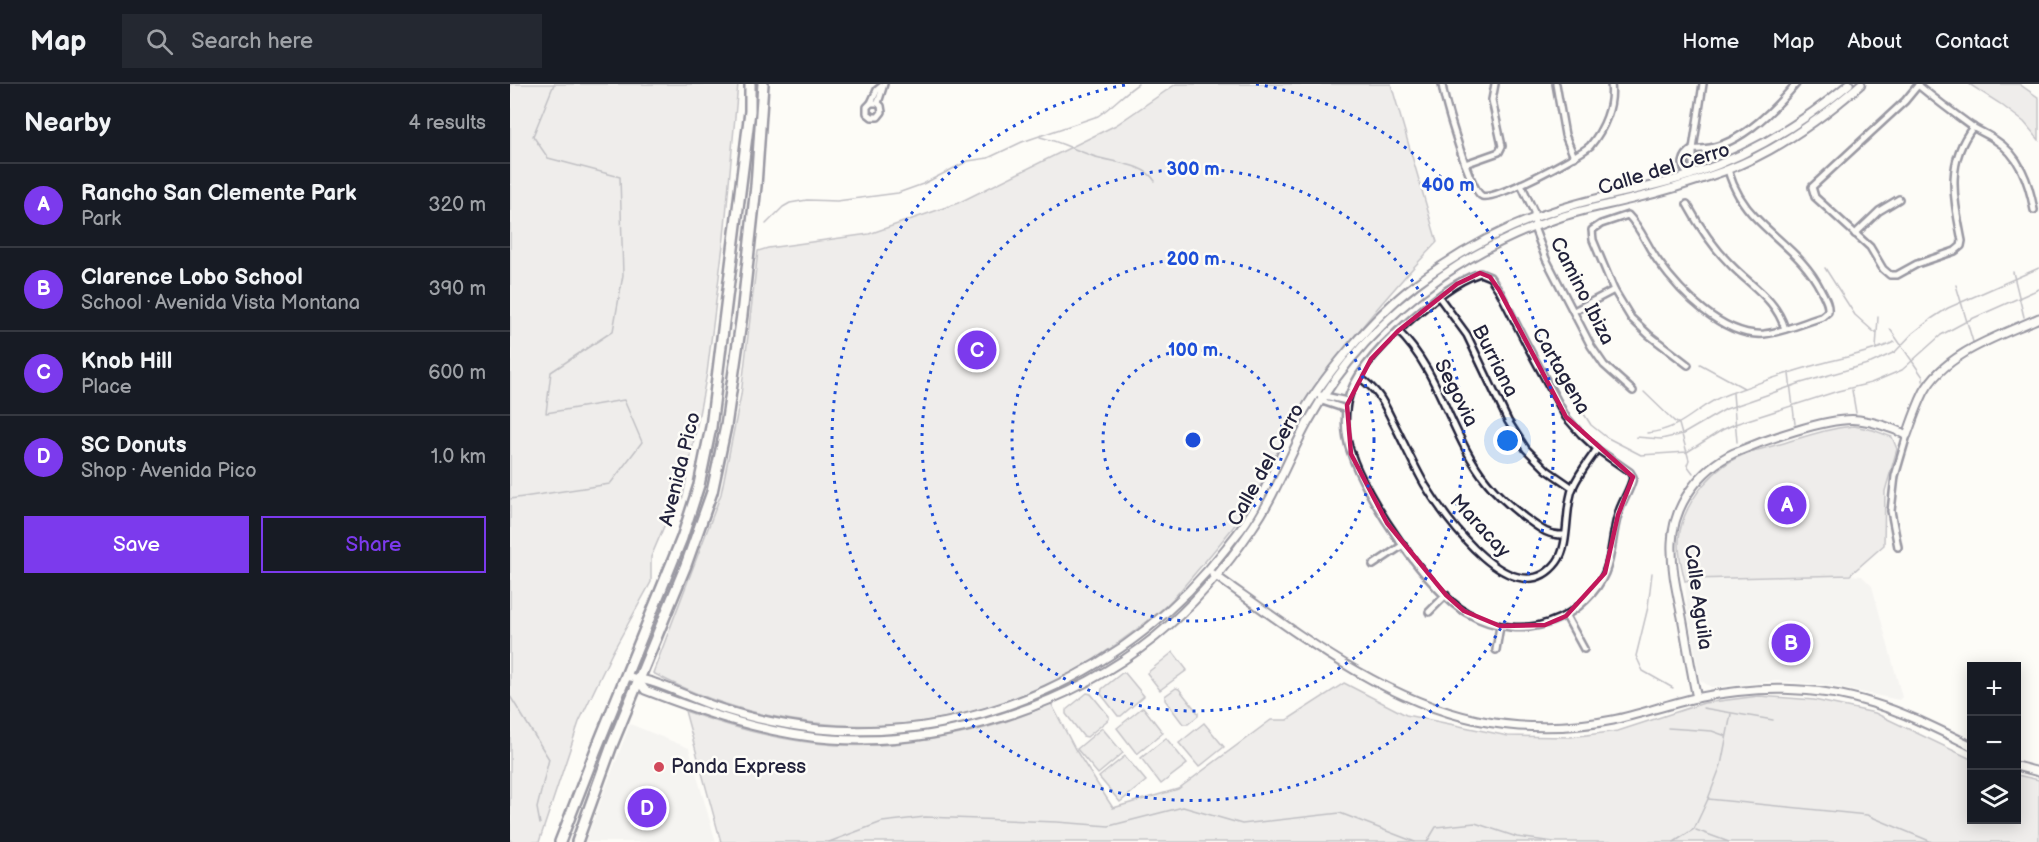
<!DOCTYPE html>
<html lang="en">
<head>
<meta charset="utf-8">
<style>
  body { margin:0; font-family:"Balsamiq Sans",sans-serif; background:#242831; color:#f1f3f6 }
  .controls { position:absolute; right:18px; bottom:18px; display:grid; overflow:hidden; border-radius:0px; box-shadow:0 3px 15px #0003 }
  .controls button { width:54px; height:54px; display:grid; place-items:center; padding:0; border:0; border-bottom:2px solid #363941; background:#171b24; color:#f1f3f6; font:30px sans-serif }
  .you { position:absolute; left:998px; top:357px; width:21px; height:21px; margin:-15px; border:4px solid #fff; border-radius:50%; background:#1a73e8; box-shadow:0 0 0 9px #1a73e833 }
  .badge { display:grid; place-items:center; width:39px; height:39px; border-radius:50%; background:#7c3aed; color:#fff; font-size:20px; font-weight:700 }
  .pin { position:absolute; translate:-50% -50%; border:3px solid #fff; box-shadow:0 2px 6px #0006 }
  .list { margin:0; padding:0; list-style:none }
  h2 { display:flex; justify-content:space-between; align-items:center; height:78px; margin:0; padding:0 24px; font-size:26px }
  h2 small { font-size:20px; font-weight:400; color:#9ea1a6 }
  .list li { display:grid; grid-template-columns:39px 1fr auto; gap:18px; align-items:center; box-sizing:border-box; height:84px; padding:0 24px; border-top:2px solid #363941 }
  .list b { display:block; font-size:22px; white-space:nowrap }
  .list p { margin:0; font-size:20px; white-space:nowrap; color:#9ea1a6 }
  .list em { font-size:20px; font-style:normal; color:#9ea1a6 }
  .actions { display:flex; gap:12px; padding:18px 24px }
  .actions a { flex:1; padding:14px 0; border:2px solid #7c3aed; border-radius:0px; text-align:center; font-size:21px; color:#7c3aed }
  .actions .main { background:#7c3aed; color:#fff }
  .icon { flex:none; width:33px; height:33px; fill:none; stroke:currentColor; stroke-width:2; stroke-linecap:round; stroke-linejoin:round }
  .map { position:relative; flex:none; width:1529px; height:758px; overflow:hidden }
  header { display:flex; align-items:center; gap:36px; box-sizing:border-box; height:84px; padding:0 30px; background:#171b24; border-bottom:2px solid #363941 }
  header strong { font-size:28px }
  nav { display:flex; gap:33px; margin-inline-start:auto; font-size:21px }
  .search { width:420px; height:54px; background:#242831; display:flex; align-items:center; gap:15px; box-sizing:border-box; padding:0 21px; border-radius:0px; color:#9ea1a6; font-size:22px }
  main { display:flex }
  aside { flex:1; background:#171b24 }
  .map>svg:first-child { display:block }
</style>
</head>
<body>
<header>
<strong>Map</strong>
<div class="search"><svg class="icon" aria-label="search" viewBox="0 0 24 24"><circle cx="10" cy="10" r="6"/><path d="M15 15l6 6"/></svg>Search here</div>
<nav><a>Home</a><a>Map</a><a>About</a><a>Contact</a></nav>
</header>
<main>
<aside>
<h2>Nearby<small>4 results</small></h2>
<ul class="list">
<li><span class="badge">A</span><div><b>Rancho San Clemente Park</b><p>Park</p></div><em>320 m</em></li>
<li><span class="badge">B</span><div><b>Clarence Lobo School</b><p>School · Avenida Vista Montana</p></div><em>390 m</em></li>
<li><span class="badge">C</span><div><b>Knob Hill</b><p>Place</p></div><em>600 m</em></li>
<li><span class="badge">D</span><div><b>SC Donuts</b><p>Shop · Avenida Pico</p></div><em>1.0 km</em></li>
</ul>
<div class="actions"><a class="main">Save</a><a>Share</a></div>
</aside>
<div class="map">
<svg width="1529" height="758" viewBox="0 0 1529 758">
  <rect width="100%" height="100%" fill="#fdfcf7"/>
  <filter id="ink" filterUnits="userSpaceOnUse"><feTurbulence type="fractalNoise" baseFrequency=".0167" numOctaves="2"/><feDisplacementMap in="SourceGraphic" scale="12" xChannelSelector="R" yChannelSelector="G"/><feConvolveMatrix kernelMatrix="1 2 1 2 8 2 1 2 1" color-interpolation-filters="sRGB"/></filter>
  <g filter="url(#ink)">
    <g fill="#ecece9">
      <path d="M1340,491l12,1 10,10 30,111 -3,3 -73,-15 -48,-4 -67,6 -11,-7 -13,-75 -2,-24 8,-2z"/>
      <path d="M120,640l59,24 27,94h-131z"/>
    </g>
    <g fill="#dddcdb" stroke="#807f8b" stroke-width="1.5">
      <path d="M0,0h228l-14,153 -17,136 -24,124 -15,20 -17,40v25l-39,71 -33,69 -40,120h-29z"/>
      <path d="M666,0h215l46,158c-36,38 -70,77 -102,119 -10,14 -21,27 -30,41 -21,35 -38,77 -61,111 -20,27 -43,53 -64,78 -17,20 -41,37 -62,52 -136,99 -318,109 -465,30l68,-179 20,-99 17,-144 10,-3 101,-14 89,-31 158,-78z"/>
      <path d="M1459,0h50l20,14v42l-15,-18 -25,-19z"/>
      <path d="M1344,342l19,4 19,7 5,12 -12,42 -1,54 -34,30 -157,4 -8,2c-4,-16 -8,-33 -5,-50 7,-33 35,-66 67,-78 13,-4 27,-7 40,-11 23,-7 43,-14 67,-16z"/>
      <path d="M663,568l14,18 -27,20 -13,-17z"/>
      <path d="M612,589h3l19,23 -23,20h-3l-17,-22 1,-5z"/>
      <path d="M834,599l62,32 102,21 63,1 47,-6 86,-28 55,-7 55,4 61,13 96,46 1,61h44l1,-45 22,5v62h-1318l-36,-131c42,15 85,27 129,32 73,9 171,-7 237,-40l24,46 38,59 65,-19 93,-69h16z"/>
      <path d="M666,604l3,1 19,24v3l-10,8h-5l-18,-24v-4z"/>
      <path d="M577,609l4,1 18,22v3l-22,18 -4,-1 -17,-22v-4z"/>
      <path d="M633,623l20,26 -26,21 -20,-26z"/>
      <path d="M694,639l20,24 -25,20 -20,-24z"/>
      <path d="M592,644l21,25 -25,21 -21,-25z"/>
      <path d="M656,654l21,26 -26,20 -20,-26z"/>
      <path d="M615,672l21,25 -26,21 -21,-25z"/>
    </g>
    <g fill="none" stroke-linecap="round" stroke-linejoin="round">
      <g stroke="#787885" stroke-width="1.5">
        <path d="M530,53c18,4 33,12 50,18 19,8 53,7 65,26"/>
        <path d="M256,140l17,-17 7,-4 17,-3 30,1 61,-8 25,-9 45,-23 20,-3 34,-16 76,-26c15,-10 26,-23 40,-32"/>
        <path d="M1315,184l30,47 19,17h3"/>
        <path d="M1503,188l11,45"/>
        <path d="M1446,201l17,57"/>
        <path d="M1380,245l33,48v4"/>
        <path d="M1366,265l2,-32"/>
        <path d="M1190,280l44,24"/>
        <path d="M1279,290l6,50"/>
        <path d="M1342,306l4,23"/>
        <path d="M1134,308l30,29 5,3 10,36 -2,5 6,8"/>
        <path d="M1223,309l4,49"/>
        <path d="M1065,316l16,25 15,12 35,18 46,-3 35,-22 13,-6 103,-33 33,-8 31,-13 39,-35 26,-14 72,-32"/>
        <path d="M1137,349c39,-4 49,-28 81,-39 30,-11 61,-22 91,-30 25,-7 52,-11 75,-22"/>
        <path d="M1126,353l25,2 22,-5 43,-25 75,-26 70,-20 24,-11 18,-19 18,-14 17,-11 91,-40"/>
        <path d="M0,415l100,-15 32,-42 -18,-42 -78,13 5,-41 62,-41 10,-56 -3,-98 -72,-19 -15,-22 21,-52"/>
        <path d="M1142,489l-4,34 -12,49 7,15 30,17"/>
        <path d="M0,612l39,63 -12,49 3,16"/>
        <path d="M1193,624l70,12"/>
        <path d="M1158,644l44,3 14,5"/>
        <path d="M1198,715l159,16 65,27"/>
        <path d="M1186,746l33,12"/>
        <path d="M319,758l53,-20 43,-5 132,5 52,4 74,-19 59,17 98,-11 75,29"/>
        <path d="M917,758l9,-15 39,-4 42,14 37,5"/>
        <path d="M1164,758l20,-13 14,-30 13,-34 10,-51"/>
      </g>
      <g stroke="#22223b" stroke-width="10">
        <g id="street">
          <path d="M932,0c2,16 28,107 40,112 13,5 95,-39 108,-50 14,-17 24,-40 21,-62"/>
          <path d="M1046,0l9,51 9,22"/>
          <path d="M1193,0l-10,65v19l-3,8c-11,-9 -8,-20 3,-27 41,3 78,-36 103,-65"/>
          <path d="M1409,0l-14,17 -93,86 3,10 55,50 13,22 7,6h7l20,-11 38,-13 6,-5 1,-5c-8,-42 -17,-78 11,-114"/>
          <path d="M1408,1c17,14 34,27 52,40 8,6 17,9 24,14 26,16 35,44 40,71"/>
          <path d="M361,19l6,-13 5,-4"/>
          <path d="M368,19h-7l-4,4v6l5,4h6l4,-5 -1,-6 -3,-3 6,-19"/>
          <path d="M955,80l34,-12 3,-6 -10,-46 3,-16"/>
          <path d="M1011,100l13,28 1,18 11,29 45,87 13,19 29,26"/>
          <path d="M1177,120c12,22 26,43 44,61 20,21 45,34 54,64"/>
          <path d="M1345,150l24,-23 20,-12"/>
          <path d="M970,189l10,4 9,13 28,55 39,72 15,17 16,15 33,23 3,5c-2,13 -12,25 -15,38 -6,19 -5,39 -13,58 -8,19 -28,38 -47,46 -30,14 -63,10 -91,-6 -39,-22 -103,-118 -116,-160 -6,-16 -7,-33 -4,-50 6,-30 39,-62 62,-82 21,-18 44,-39 71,-48z"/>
          <path d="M929,213l28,38 41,86 18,28 21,21 26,18"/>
          <path d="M1064,227l40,-21"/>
          <path d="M888,247c42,40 53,107 89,151 11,14 23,24 37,35 14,10 23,19 41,18"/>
          <path d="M1178,281l-39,-30 -18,-17 -17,-28 -21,-50 -1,-10 9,-6 27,-9c13,13 19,31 30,46 22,31 65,76 106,73 19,-2 39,-11 58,-17l6,-5c1,-8 -3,-14 -7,-22 -16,-32 -41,-47 -65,-72 -13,-13 -23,-31 -28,-48"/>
          <path d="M849,293c7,5 15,12 20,19 5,7 9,16 13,24 11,21 21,44 33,65 20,33 90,132 132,77 13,-17 7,-52 16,-75 6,-14 16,-26 24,-38"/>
          <path d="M806,310l31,7"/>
          <path d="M813,313l2,5 21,7"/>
          <path d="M1388,463l-7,-36 4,-35 12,-41"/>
          <path d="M863,481l30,-20"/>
          <path d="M919,528l17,-17"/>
          <path d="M1056,532l18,33"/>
          <path d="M986,566l4,-24"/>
        </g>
      </g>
      <g stroke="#22223b" stroke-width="11">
        <g id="secondary">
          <path d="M703,490c80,56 166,125 264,146 43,9 92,9 136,0 28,-6 55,-16 83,-22 57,-12 120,-13 176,5 34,10 67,27 100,43"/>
          <path d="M116,592c10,3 19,3 29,7 21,7 41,17 62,24 32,11 67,18 101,22 158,14 313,-57 409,-182 7,-10 16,-19 22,-30 19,-29 31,-62 47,-92 24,-46 79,-110 120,-141 43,-32 92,-59 144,-75 44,-15 92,-20 136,-36 56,-19 108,-51 153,-89"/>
          <path d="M128,596l7,10c60,23 121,44 186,49 111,8 237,-32 324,-102 38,-31 71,-70 98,-110 23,-33 36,-71 55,-105 32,-58 80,-108 134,-146 36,-25 77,-45 119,-59 23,-8 47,-12 71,-18 31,-7 62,-17 92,-28 50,-18 97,-52 137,-87"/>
          <path d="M1187,614c-6,-27 -10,-54 -15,-81 -5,-24 -11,-49 -10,-74 1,-38 28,-74 62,-90 28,-12 96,-37 125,-33 17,2 33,8 48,15 5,-14 10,-29 17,-43 22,-40 76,-56 115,-74"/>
          <path d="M1506,682l23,6"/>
        </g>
      </g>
      <g stroke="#22223b" stroke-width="14">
        <g id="highway">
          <path d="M50,758l35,-90 87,-214 17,-53 12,-58 39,-316v-27"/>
          <path d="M67,758l35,-97 74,-180 26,-73 14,-66 16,-111 14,-129 7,-102"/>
        </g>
      </g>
      <use href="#street" stroke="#fdfcf7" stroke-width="5"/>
      <use href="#secondary" stroke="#fdfcf7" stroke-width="7"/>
      <use href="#highway" stroke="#fdfcf7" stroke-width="9"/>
    </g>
  </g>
  <path d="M0 0H1529V758H0ZM970,189l10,4 9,13 67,127 67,60 -15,38 -13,58 -39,43 -21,9 -45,1 -36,-15 -18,-16 -59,-72 -36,-69 -4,-49 24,-46 27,-28 59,-47z" fill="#fdfcf7" fill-opacity=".55" fill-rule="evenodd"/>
  <path fill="none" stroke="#c2185b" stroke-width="4.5" stroke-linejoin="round" d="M970,189l10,4 9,13 67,127 67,60 -15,38 -13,58 -39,43 -21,9 -45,1 -36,-15 -18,-16 -59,-72 -36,-69 -4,-49 24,-46 27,-28 59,-47z"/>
  <g fill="none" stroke="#1d4ed8" stroke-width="3" stroke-dasharray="3 6">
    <circle cx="683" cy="356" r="90"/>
    <circle cx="683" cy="356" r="181"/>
    <circle cx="683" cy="356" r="271"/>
    <path d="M746 0A361 361 0 1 1 620 0"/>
  </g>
  <circle fill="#d1495b" stroke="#fdfcf7" stroke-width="2" cx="149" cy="683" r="6"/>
  <g text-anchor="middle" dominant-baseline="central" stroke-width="5" stroke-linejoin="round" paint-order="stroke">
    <g font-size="20" fill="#22223b" stroke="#fdfcf7">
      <text transform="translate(1154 85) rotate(-17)">Calle del Cerro</text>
      <text transform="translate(1072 207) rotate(63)">Camino Ibiza</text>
      <text transform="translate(985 277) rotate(63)">Burriana</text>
      <text transform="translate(1051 287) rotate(60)">Cartagena</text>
      <text transform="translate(946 309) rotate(63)">Segovia</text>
      <text transform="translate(756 381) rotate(-61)">Calle del Cerro</text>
      <text transform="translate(170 385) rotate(-76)">Avenida Pico</text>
      <text transform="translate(970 442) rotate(47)">Maracay</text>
      <text transform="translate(1188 513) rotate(82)">Calle Aguila</text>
    </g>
    <g font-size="20" fill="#22223b" stroke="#fdfcf7" text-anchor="start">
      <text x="161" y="683">Panda Express</text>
    </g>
  </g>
  <circle cx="683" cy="356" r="9" fill="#1d4ed8" stroke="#fdfcf7" stroke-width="3"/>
  <g font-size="18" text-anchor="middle" font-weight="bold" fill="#1d4ed8" stroke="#fdfcf7" stroke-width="5" stroke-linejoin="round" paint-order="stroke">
    <text x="683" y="91">300 m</text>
    <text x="938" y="107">400 m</text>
    <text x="683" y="181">200 m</text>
    <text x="683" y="272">100 m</text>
  </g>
</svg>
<div class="controls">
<button>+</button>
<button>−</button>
<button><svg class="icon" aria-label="layers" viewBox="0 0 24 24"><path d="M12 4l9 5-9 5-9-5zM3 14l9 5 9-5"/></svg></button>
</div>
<div class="you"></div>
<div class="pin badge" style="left:1277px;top:421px">A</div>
<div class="pin badge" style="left:1281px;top:559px">B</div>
<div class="pin badge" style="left:467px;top:266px">C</div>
<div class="pin badge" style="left:137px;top:724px">D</div>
</div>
</main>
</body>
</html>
